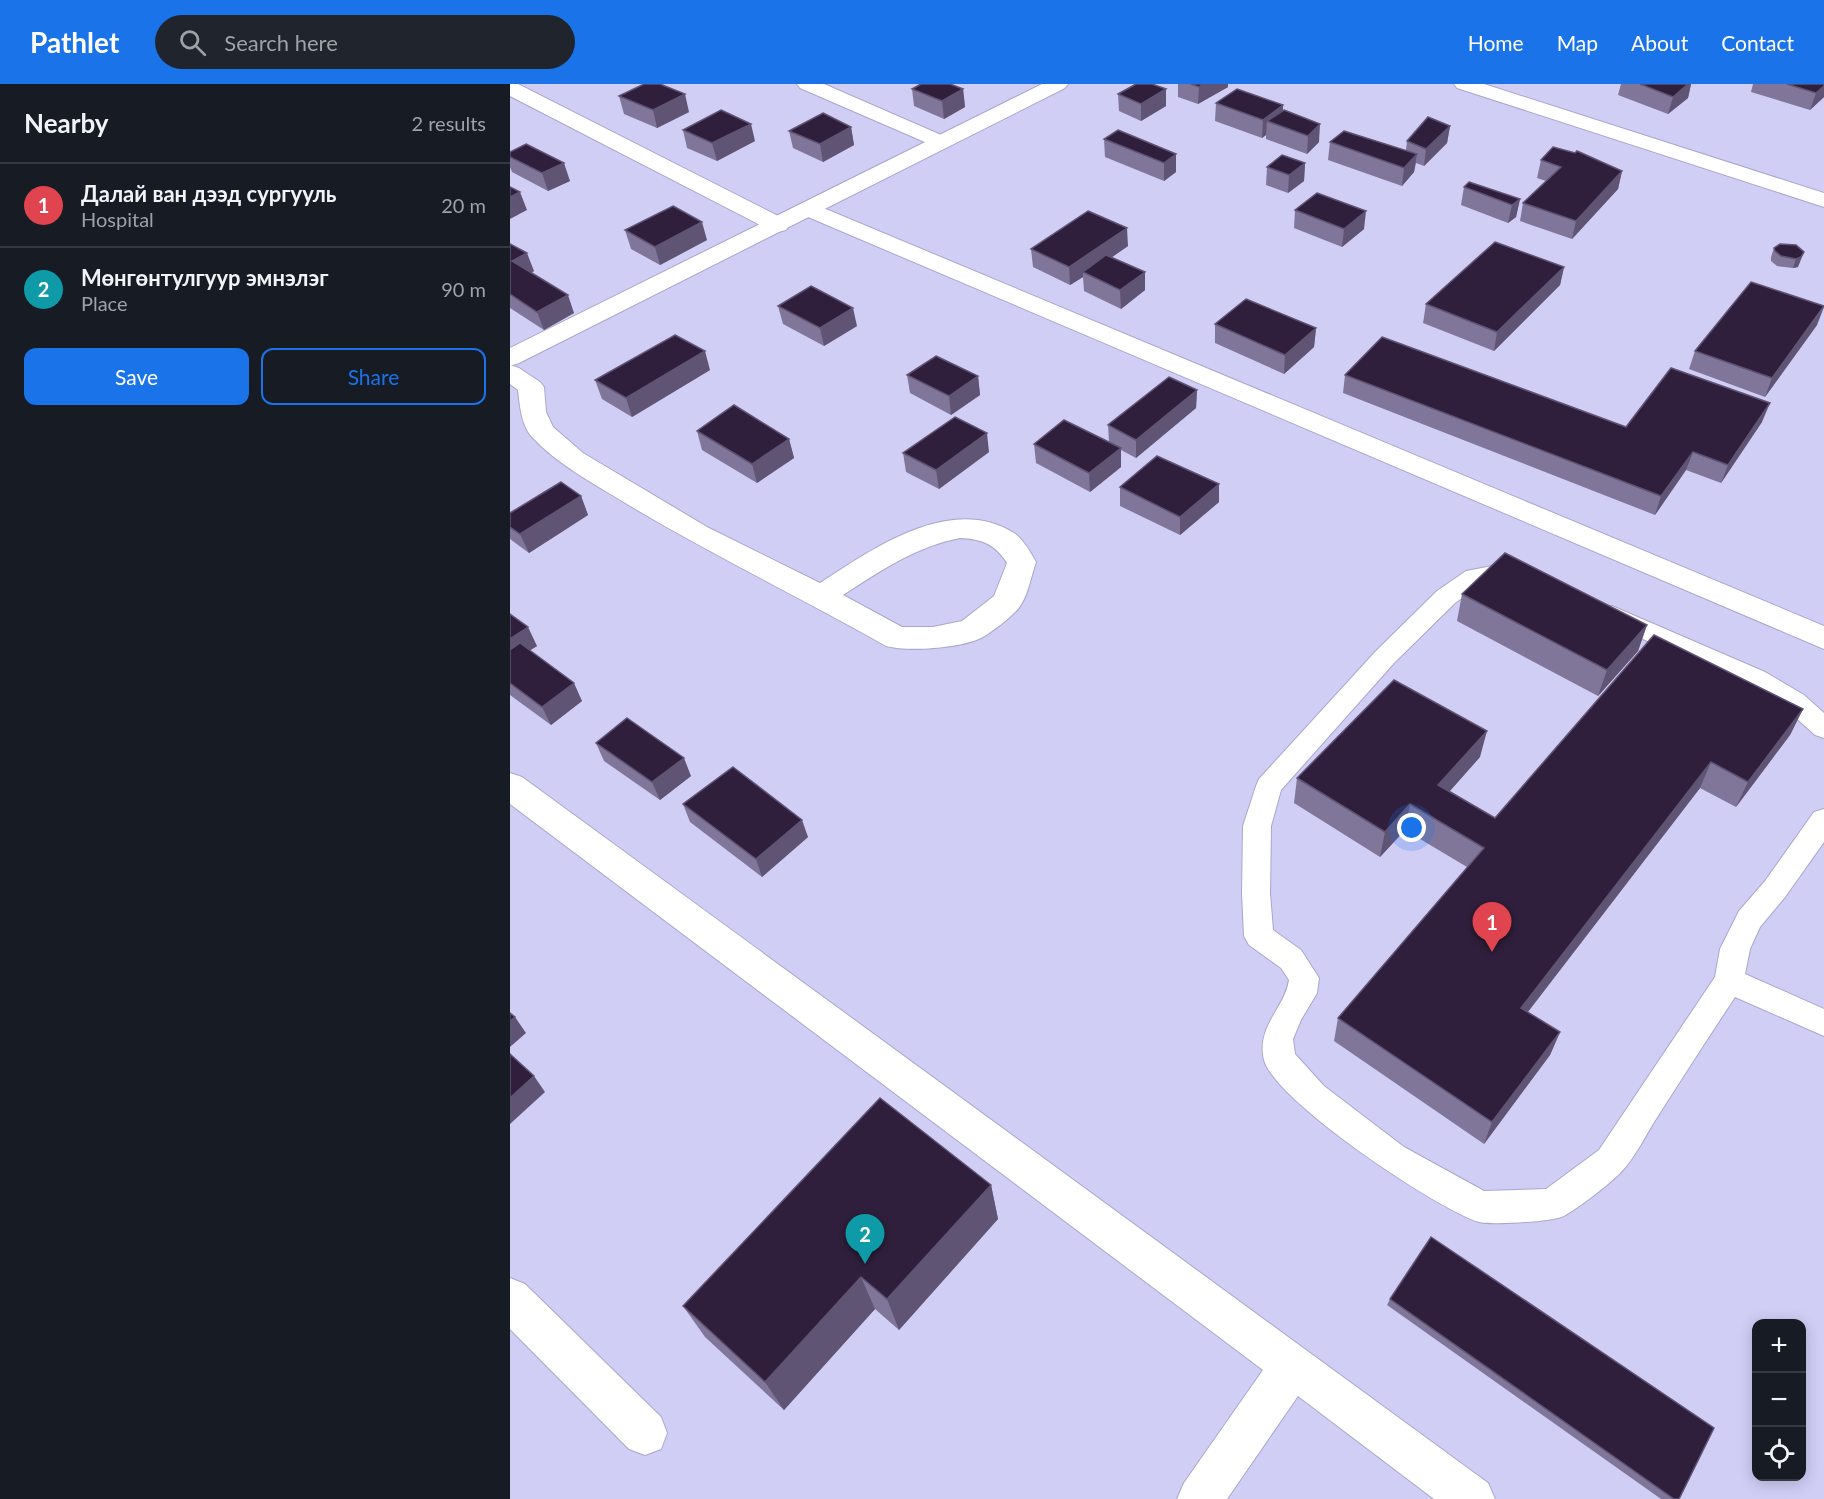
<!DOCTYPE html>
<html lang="en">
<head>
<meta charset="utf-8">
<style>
  body { margin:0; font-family:Lato,sans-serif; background:#20242c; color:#f1f3f6 }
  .controls { position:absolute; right:18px; bottom:18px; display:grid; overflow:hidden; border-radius:12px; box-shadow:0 3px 15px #0003 }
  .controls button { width:54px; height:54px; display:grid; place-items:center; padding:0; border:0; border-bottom:2px solid #363941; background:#171b24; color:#f1f3f6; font:30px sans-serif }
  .you { position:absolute; left:902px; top:744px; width:21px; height:21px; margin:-15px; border:4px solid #fff; border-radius:50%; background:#1a73e8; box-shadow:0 0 0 9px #1a73e833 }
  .badge { display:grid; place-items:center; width:39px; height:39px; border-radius:50%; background:#1a73e8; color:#fff; font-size:20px; font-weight:700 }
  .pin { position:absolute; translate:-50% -50px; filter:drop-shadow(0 2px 3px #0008) }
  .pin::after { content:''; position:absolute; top:32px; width:21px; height:18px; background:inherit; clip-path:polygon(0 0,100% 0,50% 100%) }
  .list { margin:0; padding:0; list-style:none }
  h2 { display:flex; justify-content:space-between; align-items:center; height:78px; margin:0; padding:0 24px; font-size:26px }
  h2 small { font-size:20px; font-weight:400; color:#9ea1a6 }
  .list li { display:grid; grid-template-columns:39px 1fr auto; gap:18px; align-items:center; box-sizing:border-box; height:84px; padding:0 24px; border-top:2px solid #363941 }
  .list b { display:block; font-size:22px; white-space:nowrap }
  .list p { margin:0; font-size:20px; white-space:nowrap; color:#9ea1a6 }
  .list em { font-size:20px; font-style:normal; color:#9ea1a6 }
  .actions { display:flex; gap:12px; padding:18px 24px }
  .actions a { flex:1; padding:14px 0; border:2px solid #1a73e8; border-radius:12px; text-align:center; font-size:21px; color:#1a73e8 }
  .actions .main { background:#1a73e8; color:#fff }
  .icon { flex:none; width:33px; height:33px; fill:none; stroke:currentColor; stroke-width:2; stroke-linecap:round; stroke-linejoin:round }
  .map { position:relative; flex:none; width:1314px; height:1415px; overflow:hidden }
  header { display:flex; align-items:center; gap:36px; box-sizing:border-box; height:84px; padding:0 30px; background:#1a73e8; color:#fff }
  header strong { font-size:28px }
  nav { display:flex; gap:33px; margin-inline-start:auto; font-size:21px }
  .search { width:420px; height:54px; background:#20242c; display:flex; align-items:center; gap:15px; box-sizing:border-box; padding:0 21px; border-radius:33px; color:#9ea1a6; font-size:22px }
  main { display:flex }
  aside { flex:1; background:#171b24 }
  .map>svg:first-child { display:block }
</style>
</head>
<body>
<header>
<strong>Pathlet</strong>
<div class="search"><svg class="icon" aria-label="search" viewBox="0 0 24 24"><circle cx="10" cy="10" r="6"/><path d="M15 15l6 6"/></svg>Search here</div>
<nav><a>Home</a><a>Map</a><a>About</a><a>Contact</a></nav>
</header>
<main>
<aside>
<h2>Nearby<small>2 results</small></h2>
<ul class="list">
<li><span class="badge" style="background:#e0444e">1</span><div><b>Далай ван дээд сургууль</b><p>Hospital</p></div><em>20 m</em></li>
<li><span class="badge" style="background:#0f9aa8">2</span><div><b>Мөнгөнтулгуур эмнэлэг</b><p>Place</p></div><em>90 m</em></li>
</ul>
<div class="actions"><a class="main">Save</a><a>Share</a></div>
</aside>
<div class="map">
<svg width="1314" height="1415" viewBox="0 0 1314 1415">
  <rect width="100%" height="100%" fill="#d1cef6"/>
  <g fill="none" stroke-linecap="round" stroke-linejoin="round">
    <g stroke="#aaa6cd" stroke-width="2">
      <g id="lane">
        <path d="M993,480l23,7 4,6 -4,6 -8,2 -16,-5 -21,4 -26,19 -61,60 -113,127 -10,36 -1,67 3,37 28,20 18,28 -2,15 -16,27 -8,19 2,15 29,32 80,61 80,44 62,-2 53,-39 116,-173 5,-28 19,-38 26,-30 49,-69 10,-3v33l-39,55 -25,30 -10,22 -5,25 79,35v27l-89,-39c-27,41 -53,81 -79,122 -11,17 -21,39 -35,53 -11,12 -43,36 -57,44 -11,6 -74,9 -85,6 -42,-13 -204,-121 -215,-162 -8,-34 21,-52 25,-80l-8,-12 -32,-23 -5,-9 -2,-43 1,-67 13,-40 3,-7 117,-128 61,-60 29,-20z"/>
        <path d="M1102,522l153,66 39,23 20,18v25l-9,-3 -29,-26 -39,-23 -144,-65 -3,-6 3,-6z"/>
      </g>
    </g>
    <g stroke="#aaa6cd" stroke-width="2">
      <g id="street">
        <path d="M0,0h8l268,136 3,5 -3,5 -8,2 -8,-2 -260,-134z"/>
        <path d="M287,0h27l124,54 4,4 -4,4 -7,2 -7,-2 -134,-58z"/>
        <path d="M944,0h30l340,109v14l-367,-119z"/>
        <path d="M299,118l1015,424v23l-1023,-435 -3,-5 3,-5z"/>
        <path d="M0,281l9,3 21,14 4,5 2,25 7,15 30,26 124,74 113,56c52,-34 131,-90 194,-50 9,6 17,20 22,29 -5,14 -8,35 -18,47 -8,9 -26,23 -37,29 -21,10 -72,14 -95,8 -88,-50 -178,-93 -264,-145 -31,-19 -65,-37 -90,-64 -11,-12 -12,-31 -14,-47l-8,-6zM450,454c22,1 35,6 47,25l-13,33 -32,25 -29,6h-31l-59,-32c37,-24 74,-49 117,-57z"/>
        <path d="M0,689l12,4 966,706 7,16h-61l-136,-103 -71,103h-50l7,-16 79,-113 -753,-566z"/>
        <path d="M0,1194l15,6 136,133 6,16 -6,16 -16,6 -16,-6 -119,-120z"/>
      </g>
    </g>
    <g stroke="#aaa6cd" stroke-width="2">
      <path id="secondary" d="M532,0h26l-3,4 -546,275 -9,3v-18z"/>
    </g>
    <use href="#lane" fill="#fff" fill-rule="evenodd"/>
    <use href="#street" fill="#fff" fill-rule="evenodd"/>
    <use href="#secondary" fill="#fff" fill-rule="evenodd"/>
  </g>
  <g fill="#807699">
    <path d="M668,0h50v3l-30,17 -20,-7z"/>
    <path d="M1111,0h70l-3,14 -20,16 -50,-19z"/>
    <path d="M1243,0h71v13l-14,13 -59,-18z"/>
    <path d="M402,5h51l2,18 -21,12 -30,-13z"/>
    <path d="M656,5v17l-25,15 -22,-10 -1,-17z"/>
    <path d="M109,12l70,16 -32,16 -33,-14z"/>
    <path d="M706,19l67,2v6l36,31 -12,12 -41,-15v-4l-4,3 -47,-17z"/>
    <path d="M940,42l-3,17 -23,23 -8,-3 -2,9 -12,14 -74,-26 2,-18 76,8 1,-9z"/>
    <path d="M341,43l3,18 -31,17 -30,-14 -4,-17z"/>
    <path d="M173,46l72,11 -38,20 -30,-13z"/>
    <path d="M594,55l72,15v18l-12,9 -59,-24z"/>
    <path d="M0,68l60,29 -22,10 -36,-19 -2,-5z"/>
    <path d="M1031,76l81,11 -4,18 -46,50 -52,-18 3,-18 23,-22 -9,-3z"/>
    <path d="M795,79l-1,18 -16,12 -22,-8 1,-18z"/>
    <path d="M954,103l56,12 -4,18 -8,6 -47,-18z"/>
    <path d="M785,126l69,19 -22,18 -48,-19z"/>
    <path d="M115,146l82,10 -47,25 -29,-16z"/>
    <path d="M0,160l24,27 -3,2 43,40 -30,17 -34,-22z"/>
    <path d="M1286,161l2,22 -5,1 -16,-2 -6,-5v-4l3,-9z"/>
    <path d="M618,162l-17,12 34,14v18l-24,19 -37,-18 -1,-14 -13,8 -37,-18 -2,-18z"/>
    <path d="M1054,183l-4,18 -66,66 -71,-28 3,-19z"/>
    <path d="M268,222l79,20 -33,20 -41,-22z"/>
    <path d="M705,240l101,4 -2,19 -30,27 -69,-31z"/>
    <path d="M1307,241l-52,72 -76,-28 6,-18z"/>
    <path d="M200,286l-78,47 -30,-18 -7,-19z"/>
    <path d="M397,291l71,1 2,19 -29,20 -41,-22z"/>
    <path d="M835,291l281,52 136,-5 -41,61 -35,-13 -31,45 -312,-122z"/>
    <path d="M687,306l-1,18 -60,50 -15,-8v17l-31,25 -54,-29 -2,-19 75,-2 -1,-17z"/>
    <path d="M187,347l92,8 5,19 -37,25 -55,-33z"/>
    <path d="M479,368l-50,37 -33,-17 -3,-19z"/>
    <path d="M610,403l99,15 -39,33 -60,-29z"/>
    <path d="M71,412l7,19 -59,38 -19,-14v-26z"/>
    <path d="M952,510l185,31 -9,26 -40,45 -141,-75z"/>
    <path d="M0,530l27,32 -7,4 52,51 -31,24 -41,-30z"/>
    <path d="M1293,625l-13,26 -54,72 -36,-19 -172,224 32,20 -10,23 -66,89 -150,-103 4,-23 129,-151 -62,-37 -25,27 -86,-54 3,-25 183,-21 -30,34 45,27z"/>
    <path d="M86,659l95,33 -31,24 -56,-39z"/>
    <path d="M173,720l125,33 -46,40 -72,-55z"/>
    <path d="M481,1101l7,34 -99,111 -24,-21 -91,101 -79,-73 -22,-31z"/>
    <path d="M880,1215l289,200h-18l-274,-194z"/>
  </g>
  <g fill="#605474">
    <path d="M693,0h25v3l-30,17 1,-17z"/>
    <path d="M1178,0h3l-3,14 -20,16 5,-17z"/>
    <path d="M1314,2v11l-14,13 6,-17z"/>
    <path d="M453,5l2,18 -21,12 -2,-18z"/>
    <path d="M656,5v17l-25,15v-17z"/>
    <path d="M175,10l4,18 -32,16 -4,-18z"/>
    <path d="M773,21l-1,18 -15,-2 -1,14 -4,3 1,-18z"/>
    <path d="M241,40l4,17 -38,20 -5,-18z"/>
    <path d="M810,40l-1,18 -12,12 1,-18z"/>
    <path d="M940,42l-3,17 -23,23 2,-17z"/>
    <path d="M341,43l3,18 -31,17 -3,-18z"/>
    <path d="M666,70v18l-12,9v-18z"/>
    <path d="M907,70l-3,18 -12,14 2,-18z"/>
    <path d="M54,79l6,18 -22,10 -6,-18z"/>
    <path d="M795,79l-1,18 -16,12 1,-18z"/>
    <path d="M1112,87l-4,18 -46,50 4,-18z"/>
    <path d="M10,108l7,18 -17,9v-22z"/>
    <path d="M1010,115l-4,18 -8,6 4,-18z"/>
    <path d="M856,127l-2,18 -22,18 2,-18z"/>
    <path d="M192,138l5,18 -47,25 -5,-18z"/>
    <path d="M617,144l1,18 -41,28 -4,-2v5l-13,8 -1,-18z"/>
    <path d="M1294,168l-6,15 -5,1 3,-9z"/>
    <path d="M17,169l7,18 -15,9 -7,-19z"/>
    <path d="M1054,183l-4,18 -66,66 3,-19z"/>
    <path d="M635,188v18l-24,19 -1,-19z"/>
    <path d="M58,211l6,18 -30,17 -7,-18z"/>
    <path d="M1314,223l-7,18 -52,72 7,-19z"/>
    <path d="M343,224l4,18 -33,20 -4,-18z"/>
    <path d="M806,244l-2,19 -30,27 1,-19z"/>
    <path d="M195,267l5,19 -78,47 -6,-19z"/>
    <path d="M468,292l2,19 -29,20 -2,-19z"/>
    <path d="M687,306l-1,18 -60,50v-18z"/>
    <path d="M1260,319l-8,19 -41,61 7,-18z"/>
    <path d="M477,349l2,19 -50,37 -3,-19z"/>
    <path d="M279,355l5,19 -37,25 -5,-19z"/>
    <path d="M611,364v19l-31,25 -1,-19z"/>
    <path d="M1183,368l-7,18 -31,45 6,-19z"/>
    <path d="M709,400v18l-39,33v-18z"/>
    <path d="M71,412l7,19 -59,38 -9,-19z"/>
    <path d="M1137,541l-9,26 -40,45 9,-26z"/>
    <path d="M18,543l9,19 -27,17v-24z"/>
    <path d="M64,599l8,18 -31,24 -9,-18z"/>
    <path d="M1293,625l-13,26 -54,72 12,-25z"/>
    <path d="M977,647l-7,26 -48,54 6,-26z"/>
    <path d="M174,674l7,18 -31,24 -8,-18z"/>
    <path d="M1201,678l-11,26 -187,243 8,-23z"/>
    <path d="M900,720l-5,26 -25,27 5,-25z"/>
    <path d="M292,736l6,17 -46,40 -6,-18z"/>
    <path d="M5,933l11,16 -16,14v-26z"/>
    <path d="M1050,948l-10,23 -66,89 8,-22z"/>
    <path d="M24,992l11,16 -35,32v-26z"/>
    <path d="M481,1101l7,34 -99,111 -12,-31z"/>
    <path d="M351,1193l14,32 -91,101 -19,-28z"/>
  </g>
  <g fill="#2f1f3c" stroke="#605474" stroke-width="1.5">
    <path d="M134,0h16l25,10 -32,16 -34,-14z"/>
    <path d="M411,0h29l13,5 -21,12 -30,-12z"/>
    <path d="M626,0h16l14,5 -25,15 -23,-10z"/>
    <path d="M681,0h12l-4,3z"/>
    <path d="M1130,0h48l-15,13z"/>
    <path d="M1277,0h37v2l-8,7z"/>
    <path d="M727,5l46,16 -20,15 -47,-17z"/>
    <path d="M211,26l30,14 -39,19 -29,-13z"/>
    <path d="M774,26l36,14 -12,12 -41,-15z"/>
    <path d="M313,29l28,14 -31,17 -31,-13z"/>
    <path d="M918,33l22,9 -24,23 -19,-8z"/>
    <path d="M608,46l58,24 -12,9 -60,-24z"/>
    <path d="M834,47l73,23 -13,14 -74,-26z"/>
    <path d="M16,60l38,19 -22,10 -32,-16v-5z"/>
    <path d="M1043,63l22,6 2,-2 45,20 -46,50 -53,-18 38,-36 -20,-7z"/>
    <path d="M772,71l23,8 -16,12 -22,-8z"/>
    <path d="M959,98l51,17 -8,6 -48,-18z"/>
    <path d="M0,103l10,5 -10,5z"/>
    <path d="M807,109l49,18 -22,18 -49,-19z"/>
    <path d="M163,122l29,16 -47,25 -30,-17z"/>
    <path d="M578,127l39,17 -58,39 -38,-18z"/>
    <path d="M985,158l69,25 -67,65 -71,-28z"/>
    <path d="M0,160l17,9 -15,8 56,34 -31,17 -27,-18z"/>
    <path d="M1270,160l16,1 8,7 -3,5 -5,2 -15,-3 -6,-5 -1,-3z"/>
    <path d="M596,171l39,17 -25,18 -37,-18z"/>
    <path d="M1241,198l73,24 -52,72 -77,-27z"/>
    <path d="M301,202l42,22 -33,20 -42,-22z"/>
    <path d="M736,215l70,29 -31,27 -70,-31z"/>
    <path d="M165,251l30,16 -79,47 -31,-18z"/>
    <path d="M872,253l244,90 45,-59 99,35 -42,62 -35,-13 -32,44 -316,-121z"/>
    <path d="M426,272l42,20 -29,20 -42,-21z"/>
    <path d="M659,293l28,13 -61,50 -28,-15z"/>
    <path d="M224,321l55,34 -37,25 -55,-33z"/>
    <path d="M445,333l32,16 -51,37 -33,-17z"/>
    <path d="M554,336l57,28 -32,25 -55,-29z"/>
    <path d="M647,372l62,28 -39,33 -60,-30z"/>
    <path d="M51,398l20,14 -61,38 -10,-7v-14z"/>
    <path d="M995,469l142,72 -40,45 -145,-76z"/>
    <path d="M0,530l18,13 -18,12z"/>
    <path d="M1144,551l149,74 -55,73 -37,-20 -190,246 39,24 -68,90 -154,-104 146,-170 -74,-44 -25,28 -88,-54 97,-98 93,51 -49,54 57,33z"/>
    <path d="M10,559l54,40 -32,24 -32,-24v-33z"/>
    <path d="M117,634l57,40 -32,24 -56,-39z"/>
    <path d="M223,683l69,53 -46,39 -73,-55z"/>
    <path d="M0,929l5,4 -5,4z"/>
    <path d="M0,970l24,22 -24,22z"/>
    <path d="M370,1014l111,87 -104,114 -26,-22 -96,105 -82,-76z"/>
    <path d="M921,1153l283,191 -35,71h-5l-284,-200z"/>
  </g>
</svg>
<div class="controls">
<button>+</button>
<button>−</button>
<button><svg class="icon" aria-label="locate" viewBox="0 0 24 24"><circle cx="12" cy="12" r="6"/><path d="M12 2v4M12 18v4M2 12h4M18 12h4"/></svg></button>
</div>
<div class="you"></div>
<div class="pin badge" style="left:982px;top:868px;background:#e0444e">1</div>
<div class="pin badge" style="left:355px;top:1180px;background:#0f9aa8">2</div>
</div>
</main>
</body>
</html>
